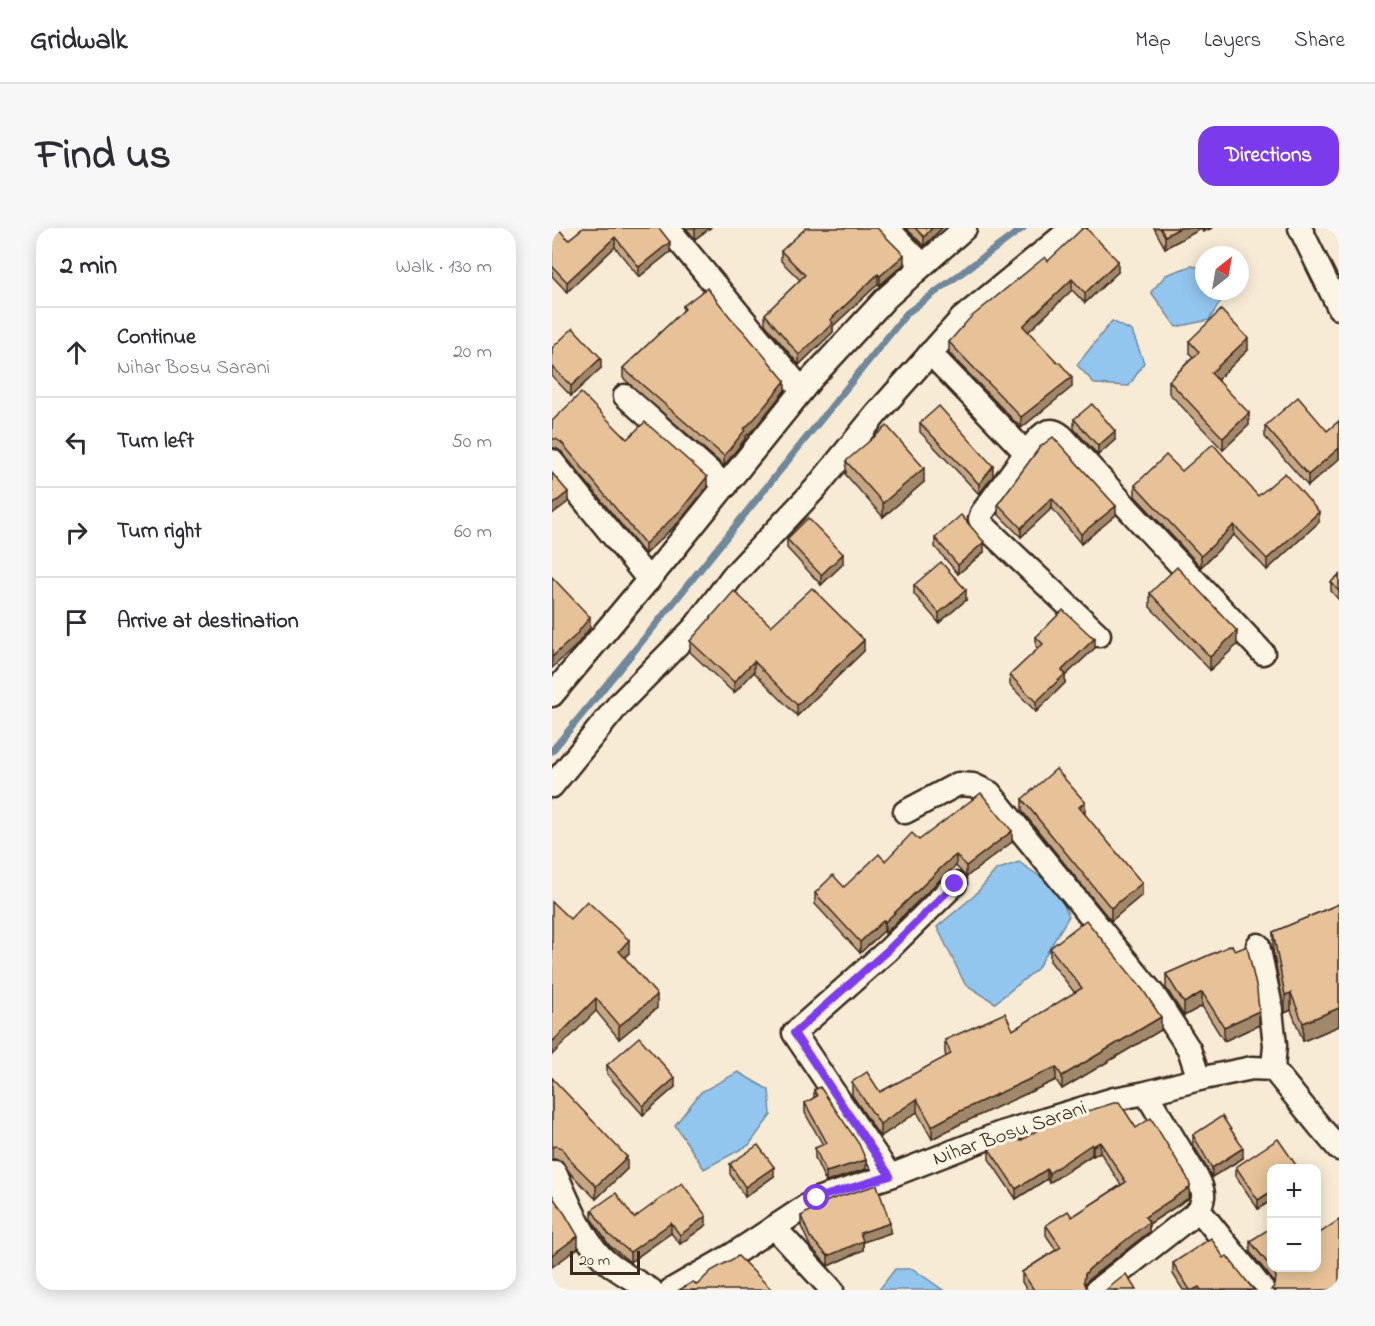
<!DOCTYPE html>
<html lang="en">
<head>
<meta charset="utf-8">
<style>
  body { margin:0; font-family:"Indie Flower",sans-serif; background:#f7f7f7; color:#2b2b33 }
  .controls { position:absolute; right:18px; bottom:18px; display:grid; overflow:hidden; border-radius:12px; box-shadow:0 3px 15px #0003 }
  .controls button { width:54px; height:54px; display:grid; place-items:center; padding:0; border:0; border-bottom:2px solid #e1e1e2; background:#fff; color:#2b2b33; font:30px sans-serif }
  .compass { position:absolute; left:643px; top:18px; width:54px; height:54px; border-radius:50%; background:#fff; box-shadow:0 3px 15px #0003; rotate:31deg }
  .scale { position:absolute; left:18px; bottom:15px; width:70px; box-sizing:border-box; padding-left:6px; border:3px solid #3b2a1e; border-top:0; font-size:16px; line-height:21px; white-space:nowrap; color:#3b2a1e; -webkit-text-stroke:4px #fcf5e5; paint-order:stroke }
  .stop { position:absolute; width:18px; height:18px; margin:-14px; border:4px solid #7c3aed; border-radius:50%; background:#fff }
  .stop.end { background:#7c3aed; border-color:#fff; box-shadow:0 2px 6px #0008 }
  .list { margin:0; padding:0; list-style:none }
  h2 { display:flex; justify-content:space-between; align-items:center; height:78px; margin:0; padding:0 24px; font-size:26px }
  h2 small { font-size:20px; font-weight:400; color:#7c7c81 }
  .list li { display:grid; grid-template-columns:39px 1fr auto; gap:18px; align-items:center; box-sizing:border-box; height:90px; padding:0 24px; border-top:2px solid #e1e1e2 }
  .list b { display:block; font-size:22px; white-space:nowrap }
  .list p { margin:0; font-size:20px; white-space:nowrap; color:#7c7c81 }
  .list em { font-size:20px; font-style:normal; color:#7c7c81 }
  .icon { flex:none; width:33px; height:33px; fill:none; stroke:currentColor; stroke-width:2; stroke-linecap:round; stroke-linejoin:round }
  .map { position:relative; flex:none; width:787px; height:1062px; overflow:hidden; border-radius:18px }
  header { display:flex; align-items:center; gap:36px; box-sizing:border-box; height:84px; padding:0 30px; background:#fff; border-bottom:2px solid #e1e1e2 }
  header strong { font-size:28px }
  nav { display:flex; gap:33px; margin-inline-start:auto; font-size:21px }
  .intro { display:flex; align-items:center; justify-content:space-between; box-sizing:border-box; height:144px; padding:0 36px }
  h1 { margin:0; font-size:42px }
  .button { padding:15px 27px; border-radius:18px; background:#7c3aed; color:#fff; font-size:21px; font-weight:700 }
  main { display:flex; gap:36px; padding:0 36px }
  aside { flex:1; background:#fff; border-radius:18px; box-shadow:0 3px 15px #0003 }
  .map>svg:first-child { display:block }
</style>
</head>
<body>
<header>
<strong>Gridwalk</strong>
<nav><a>Map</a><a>Layers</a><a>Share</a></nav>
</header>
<div class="intro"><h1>Find us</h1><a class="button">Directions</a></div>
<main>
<aside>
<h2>2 min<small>Walk · 130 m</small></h2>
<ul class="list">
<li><svg class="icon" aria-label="ahead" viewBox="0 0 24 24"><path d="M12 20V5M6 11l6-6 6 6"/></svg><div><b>Continue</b><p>Nihar Bosu Sarani</p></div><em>20 m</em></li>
<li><svg class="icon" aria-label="left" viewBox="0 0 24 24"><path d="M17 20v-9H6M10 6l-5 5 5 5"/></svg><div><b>Turn left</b></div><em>50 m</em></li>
<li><svg class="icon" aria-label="right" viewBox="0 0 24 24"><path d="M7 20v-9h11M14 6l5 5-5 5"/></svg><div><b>Turn right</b></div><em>60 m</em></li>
<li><svg class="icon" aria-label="arrive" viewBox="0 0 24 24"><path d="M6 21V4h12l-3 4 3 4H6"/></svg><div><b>Arrive at destination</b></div></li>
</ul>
</aside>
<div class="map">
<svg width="787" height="1062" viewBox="0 0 787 1062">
  <rect width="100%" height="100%" fill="#f8ebd6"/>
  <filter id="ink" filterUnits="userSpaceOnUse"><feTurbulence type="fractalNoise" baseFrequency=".0167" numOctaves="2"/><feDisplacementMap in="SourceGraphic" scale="12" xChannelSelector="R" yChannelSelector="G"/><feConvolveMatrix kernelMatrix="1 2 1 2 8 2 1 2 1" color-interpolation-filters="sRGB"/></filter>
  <g filter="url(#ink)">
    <g fill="#92c6ef" stroke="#6f889b" stroke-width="1.5">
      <path d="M639,38l13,2v23h18l1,6 -14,23 -33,7 -25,-35 15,-17z"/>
      <path d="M560,93l20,10 12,32 -15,23 -34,-2 -18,-19z"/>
      <path d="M467,634l36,25 14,29 -32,53 -42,34 -30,-19 -28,-57 38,-32 21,-25z"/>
      <path d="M186,844l31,18 2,25 -22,30 -45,24 -29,-44 26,-33z"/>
      <path d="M343,1041h18l30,21h-64z"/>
    </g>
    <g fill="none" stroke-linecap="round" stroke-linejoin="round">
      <path stroke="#6f889b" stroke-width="7" d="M0,523l105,-128 250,-310 116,-85"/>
      <g stroke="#3b2a1e" stroke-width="27">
        <g id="minor">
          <path d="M116,0l134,162"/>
          <path d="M335,0l36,37"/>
          <path d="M748,0l39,80"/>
          <path d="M378,125l96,100c11,-12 20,-31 36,-17l81,89 120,128"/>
          <path d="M73,168l101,90"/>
          <path d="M474,225l-44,60 -2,6 2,5 117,111"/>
          <path d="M0,233l97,119"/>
          <path d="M0,467l114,-136 146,-181 74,-80 79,-70"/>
          <path d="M0,558l67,-82 75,-76 38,-51 83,-88 62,-76 84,-94 99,-81 15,-10"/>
          <path d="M353,584l53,-28 15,1 17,8 164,202 35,54 10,30"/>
          <path d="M706,717l12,57 5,43 -2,24"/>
          <path d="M594,865l53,88c6,14 5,16 0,29"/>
          <path d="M3,944c13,28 28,70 52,90 13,11 29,19 44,28"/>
          <path d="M338,948l-96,-143 94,-83 67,-66"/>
          <path d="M222,999l58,63"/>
          <path d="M119,1062l61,-35 85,-56 73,-23 111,-43 113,-34 32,-6 53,-14 53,-11 21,1 47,58 19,22"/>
          <path d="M545,1062l102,-80 64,80"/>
        </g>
      </g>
      <use href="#minor" stroke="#fcf5e5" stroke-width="22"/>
    </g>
    <g fill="#c7a783" stroke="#3b2a1e" stroke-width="1.5">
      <path d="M0,0l16,12 15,-12 87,24 -31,25 -24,-30 -48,45 -15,-16z"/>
      <path d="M134,0h24l-15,11z"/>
      <path d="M354,0h36l-18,18z"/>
      <path d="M602,0h58l-9,4 -2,-3 -36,19z"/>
      <path d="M229,23l123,13 -24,21 -2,-1 -45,42v6l-34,33 -34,-41v-10l35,-34 -19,-19z"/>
      <path d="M496,33l70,11 -33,31 -13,-13 -44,42 44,55 -51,41 -72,-75v-11z"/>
      <path d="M131,78l102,84 -30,38 -10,9v2l-21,27 -101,-88v-10l60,-57z"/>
      <path d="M637,113l59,9 -31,30 32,45 -26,25 -54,-57v-12l24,-24 -4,-4z"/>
      <path d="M0,120l49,20 -30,28 -19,-20z"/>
      <path d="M522,191l41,21 -17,15 -24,-26z"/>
      <path d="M0,193l75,18 80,48 -27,34 -35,33 -83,-102 -6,-4h-4z"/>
      <path d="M787,193v38l-31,27 -43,-49v-11l62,5z"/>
      <path d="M368,195l73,53 -14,18 -59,-62z"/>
      <path d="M488,219l76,68 -35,29 -29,-36 -31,29 -23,-23v-10z"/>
      <path d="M294,233l78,21 -41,35 -37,-42z"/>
      <path d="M630,243l76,25 61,26 -52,48 -33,-35 -33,32 -66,-71v-11z"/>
      <path d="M383,310l49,14 -26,22 -23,-27z"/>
      <path d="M235,311l56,25 -22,21 -34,-37z"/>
      <path d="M787,347v25l-8,-9v-9z"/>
      <path d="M362,357l52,15 -27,23 -25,-29z"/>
      <path d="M598,365l87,52 -27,25 -60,-63z"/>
      <path d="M219,398l93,25 -67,65 -43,-44 -20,21 -44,-41v-11z"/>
      <path d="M484,409l59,11 -30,28v7l-29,29 -26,-27v-10l28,-26 -2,-3z"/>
      <path d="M470,571l120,96 -31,26 -89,-110z"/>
      <path d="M367,612l93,2 -46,35 -10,-11 -10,8 -61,59 -1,-2 -24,22 -45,-49v-11l29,-6z"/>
      <path d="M787,676v122l-36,15 -12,-31 -6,3 -12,-63v-18z"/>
      <path d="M18,691l59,34 -5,4 33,51 -38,31 -23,-28z"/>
      <path d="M680,717l27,80 -35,16 -22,-35 -18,10 -18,-28v-14z"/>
      <path d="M498,720l111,82 -99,59 -6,-9 -98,45 -26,14 -15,-27 -37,25 -28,-42v-13l28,10 66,-35 -1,-4v-13l68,-10 62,-37 -25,-32z"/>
      <path d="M55,837l68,22 -32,28 -36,-41z"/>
      <path d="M0,850l75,91 -31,30 -26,-26 -8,-12 -6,-2h-4z"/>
      <path d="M262,862l52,79 -40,13 -11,-24v-10l8,-3 -18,-32v-10l9,-5z"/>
      <path d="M517,891l67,9 54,67 -1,3 -40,26v8l-60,47 -4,5 2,5 2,1h-62l-5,-8v-10l34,-22 -10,-15v-10l26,-8 49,-32 -21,-33 -7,4 -1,-1 -43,28 -2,-4 -31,20 -27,-40v-10l31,-8z"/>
      <path d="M641,907l50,23 -31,19 -19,-33z"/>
      <path d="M178,936l44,12 -29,21 -15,-23z"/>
      <path d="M684,939l36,1v32l-14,9 -22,-33z"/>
      <path d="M40,982l42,8 72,7 -26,19 -9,-11 -41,29 -21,-17 -17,-25z"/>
      <path d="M249,988l89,17 -27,9v8l-35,16 -18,-20 -9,-20z"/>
      <path d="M698,1013l22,27h45l-42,17 -1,-3 -24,-30z"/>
      <path d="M672,1030l31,32h-72l-10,-16v-11z"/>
    </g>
    <g fill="#a2886a" stroke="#3b2a1e" stroke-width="1.5">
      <path d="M144,0h14l-15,11v-10z"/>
      <path d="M380,0h10l-18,18v-9z"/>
      <path d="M628,0h21v1l-36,19v-12z"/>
      <path d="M651,0h9l-9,4z"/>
      <path d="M63,9v10l-48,45v-10z"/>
      <path d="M118,14v10l-31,25v-10z"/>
      <path d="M352,27v9l-24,21v-9z"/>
      <path d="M566,33v11l-33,31v-10z"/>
      <path d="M326,46v10l-45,42v6l-34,33v-10l31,-35z"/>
      <path d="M520,51v11l-49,47v-11z"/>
      <path d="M696,110v12l-37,36v-13z"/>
      <path d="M49,130v10l-30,28v-10z"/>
      <path d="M520,149v10l-51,41v-11z"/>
      <path d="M233,153v9l-30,38 -10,9v2l-21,27v-10l20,-27z"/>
      <path d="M697,185v12l-26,25v-12z"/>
      <path d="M563,203v9l-17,15v-9z"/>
      <path d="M787,220v11l-31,27v-11z"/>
      <path d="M441,238v10l-14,18v-10z"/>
      <path d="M372,240v14l-41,35v-14z"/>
      <path d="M155,249v10l-27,34 -35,33v-10z"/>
      <path d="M16,264v10l-16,12v-9z"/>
      <path d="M500,270v10l-31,29v-9z"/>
      <path d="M564,278v9l-35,29v-10z"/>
      <path d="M767,284v10l-52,48v-11z"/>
      <path d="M682,297v10l-33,32v-11z"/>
      <path d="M432,314v10l-26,22v-9z"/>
      <path d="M291,326v10l-22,21v-10z"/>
      <path d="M414,362v10l-27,23v-10z"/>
      <path d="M38,389v11l-15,19 -23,21v-11z"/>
      <path d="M685,403v14l-27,25v-13z"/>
      <path d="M543,410v10l-30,28v7l-29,29v-10l26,-32z"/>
      <path d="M312,412v11l-67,65v-11z"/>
      <path d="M202,433v11l-20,21v-11z"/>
      <path d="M533,574v12l-6,-7z"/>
      <path d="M460,603v11l-46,35v-11z"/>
      <path d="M404,627v11l-10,8 -61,59v-11l61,-59z"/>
      <path d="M590,655v12l-31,26v-13z"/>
      <path d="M332,692v11l-24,22v-11z"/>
      <path d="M77,712v13l-10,10v-12z"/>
      <path d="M650,764v14l-18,10v-13z"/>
      <path d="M739,765v17l-6,3v-18z"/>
      <path d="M105,767v13l-38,31v-13z"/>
      <path d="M44,770v13l-44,44v-13z"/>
      <path d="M787,780v18l-36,15v-18z"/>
      <path d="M707,783v14l-35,16v-14z"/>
      <path d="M609,789v13l-99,59v-13z"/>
      <path d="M504,839v13l-98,45 -26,14v-13l26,-14z"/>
      <path d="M123,850v9l-32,28v-9z"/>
      <path d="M365,871v13l-37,25v-13z"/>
      <path d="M548,914v10l-7,4v-10z"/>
      <path d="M540,916v11l-43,28v-10z"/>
      <path d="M691,920v10l-31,19v-9z"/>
      <path d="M75,929v12l-31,30v-13z"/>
      <path d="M314,932v9l-40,13v-10z"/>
      <path d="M222,939v9l-29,21v-10z"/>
      <path d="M495,941v10l-31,20v-10z"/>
      <path d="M638,957l-1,13 -40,26v8l-60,47 -4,5 -1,-3 1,-7 4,-5 56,-52z"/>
      <path d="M720,963v9l-14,9v-9z"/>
      <path d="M154,988v9l-26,19v-9z"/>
      <path d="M119,995v10l-41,29v-10z"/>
      <path d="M338,995v10l-27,9v8l-35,16v-10l32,-23z"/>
      <path d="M26,1008v12l-26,19v-12z"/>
    </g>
    <g fill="#e7c298" stroke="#3b2a1e" stroke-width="1.5">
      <path d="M0,0h6l10,12 15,-12h76l11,14 -31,25 -24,-30 -48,45 -15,-16z"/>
      <path d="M254,0h71l27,27 -24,21 -2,-2 -48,46 3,3 -34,32 -34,-41 40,-39 -24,-24z"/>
      <path d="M363,0h17l-8,9z"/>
      <path d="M531,0h3l32,33 -33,32 -13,-14 -49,47 35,37 1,-1 13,15 -51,40 -72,-75 21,-24 75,-61 3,4z"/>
      <path d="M608,0h20l-15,8z"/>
      <path d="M155,60l23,29 15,16 40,48 -30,37 -11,11 1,1 -21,26 -101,-88 62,-59 -2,-3z"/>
      <path d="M669,82l27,28 -37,35 38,40 -26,25 -54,-57 30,-29 -10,-11z"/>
      <path d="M21,100l28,30 -30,28 -19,-20v-18z"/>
      <path d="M29,165l46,46 18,-17 62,55 -27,34 -35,33 -83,-101 -6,-4h-4v-18z"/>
      <path d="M746,169l29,34 12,-10v27l-31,27 -43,-49z"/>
      <path d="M540,176l23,27 -17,15 -24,-27z"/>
      <path d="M387,178l54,60 -14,18 -59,-61z"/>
      <path d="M335,198l37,42 -41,35 -37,-42z"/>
      <path d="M501,209l63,69 -35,28 -29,-36 -31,30 -23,-24 42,-57z"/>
      <path d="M661,216l45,52 27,-23 34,39 -52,47 -33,-34 -33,31 -66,-71 31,-30 16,16z"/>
      <path d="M0,245l16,19 -16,13z"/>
      <path d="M409,287l23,27 -26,23 -23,-27z"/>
      <path d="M256,290l35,36 -22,21 -34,-36z"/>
      <path d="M389,334l25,28 -27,23 -25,-28z"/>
      <path d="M625,339l60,64 -27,26 -60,-64z"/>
      <path d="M787,347v16l-8,-9z"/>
      <path d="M0,349l38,40 -15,19 -23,21z"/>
      <path d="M260,360l52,52 -67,65 -43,-44 -20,21 -44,-41 44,-50 37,35z"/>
      <path d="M511,382l27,25 5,3 -33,32 3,4 -29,28 -26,-27 33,-31 -7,-7z"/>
      <path d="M504,541l29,33 -6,5 63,76 -31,25 -89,-109z"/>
      <path d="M429,565l31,38 -46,35 -10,-11 -10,8 -61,59 -1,-2 -24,22 -45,-49 18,-18 11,12 35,-33 6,7 27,-28 7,7z"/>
      <path d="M35,673l42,39 -10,11 38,44 -38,31 -23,-28 -44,44v-140l18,17z"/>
      <path d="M787,676v104l-36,15 -12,-30 -6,2 -12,-63z"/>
      <path d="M534,692l57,70 18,27 -99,59 -6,-9 -98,45 -26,14 -15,-27 -37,25 -28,-42 15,-10 13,20 71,-38 -6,-14 60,-27 8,17 69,-42 -32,-40z"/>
      <path d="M680,717l3,6 12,-5 10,44 2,21 -35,16 -22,-35 -18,11 -18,-29z"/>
      <path d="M87,809l36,41 -32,28 -36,-41z"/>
      <path d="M0,850l75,79 -31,29 -26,-26 -8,-12 -6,-2 -4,1z"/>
      <path d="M268,859l39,57 7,16 -40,12 -11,-24 12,-5 -22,-40 12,-7 -3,-6z"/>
      <path d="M565,874h2l17,26 15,-10 36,59 3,8 -1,3 -44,29 4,5 -60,47 -4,5 -1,7 3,8 2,1h-55l-12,-18 39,-25 -15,-22 22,-14 4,6 54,-35 -26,-40 -7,4 -1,-2 -43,29 -2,-4 -31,20 -27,-40 23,-15 3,-1 5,8 29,-18 19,-6 1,2 6,-4z"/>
      <path d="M670,888l21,32 -31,20 -19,-33z"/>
      <path d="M726,911l20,29h-26v23l-14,9 -22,-33z"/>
      <path d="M206,917l16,22 -29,20 -15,-23z"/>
      <path d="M130,955l24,33 -26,19 -9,-12 -41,29 -21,-17 -17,-25 24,-17 18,25z"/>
      <path d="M325,957l13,38 -30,10 3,8 -35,15 -18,-19 -9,-21 16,-10 15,-7z"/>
      <path d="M0,968l13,18 13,22 -26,19z"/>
      <path d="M787,992v70h-68l4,-5 1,-8 -2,-6 -24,-30 22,-14v41h45v-33z"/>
      <path d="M659,1010l13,20 3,-2 25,32 3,2h-54l-2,-3 -6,3h-3l-17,-27z"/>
      <path d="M186,1028l34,34h-93l14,-8 4,3 14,-14z"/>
      <path d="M574,1046l10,16h-30z"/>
    </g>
  </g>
  <g fill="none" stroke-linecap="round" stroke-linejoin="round" filter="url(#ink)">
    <path stroke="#7c3aed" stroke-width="8" d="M265,970l73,-22 -96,-143 94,-83 67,-66"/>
  </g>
  <g text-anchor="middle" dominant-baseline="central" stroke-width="6" stroke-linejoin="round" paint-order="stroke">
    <g font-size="21" fill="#3b2a1e" stroke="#fcf5e5">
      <text transform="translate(458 906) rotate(-19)">Nihar Bosu Sarani</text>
    </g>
  </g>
</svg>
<div class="controls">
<button>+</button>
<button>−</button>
</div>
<svg class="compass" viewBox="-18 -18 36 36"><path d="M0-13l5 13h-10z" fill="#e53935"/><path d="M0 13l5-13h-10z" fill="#7c7c81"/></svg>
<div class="scale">20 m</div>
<div class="stop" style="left:265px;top:970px"></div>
<div class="stop end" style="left:403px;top:656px"></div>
</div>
</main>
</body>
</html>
